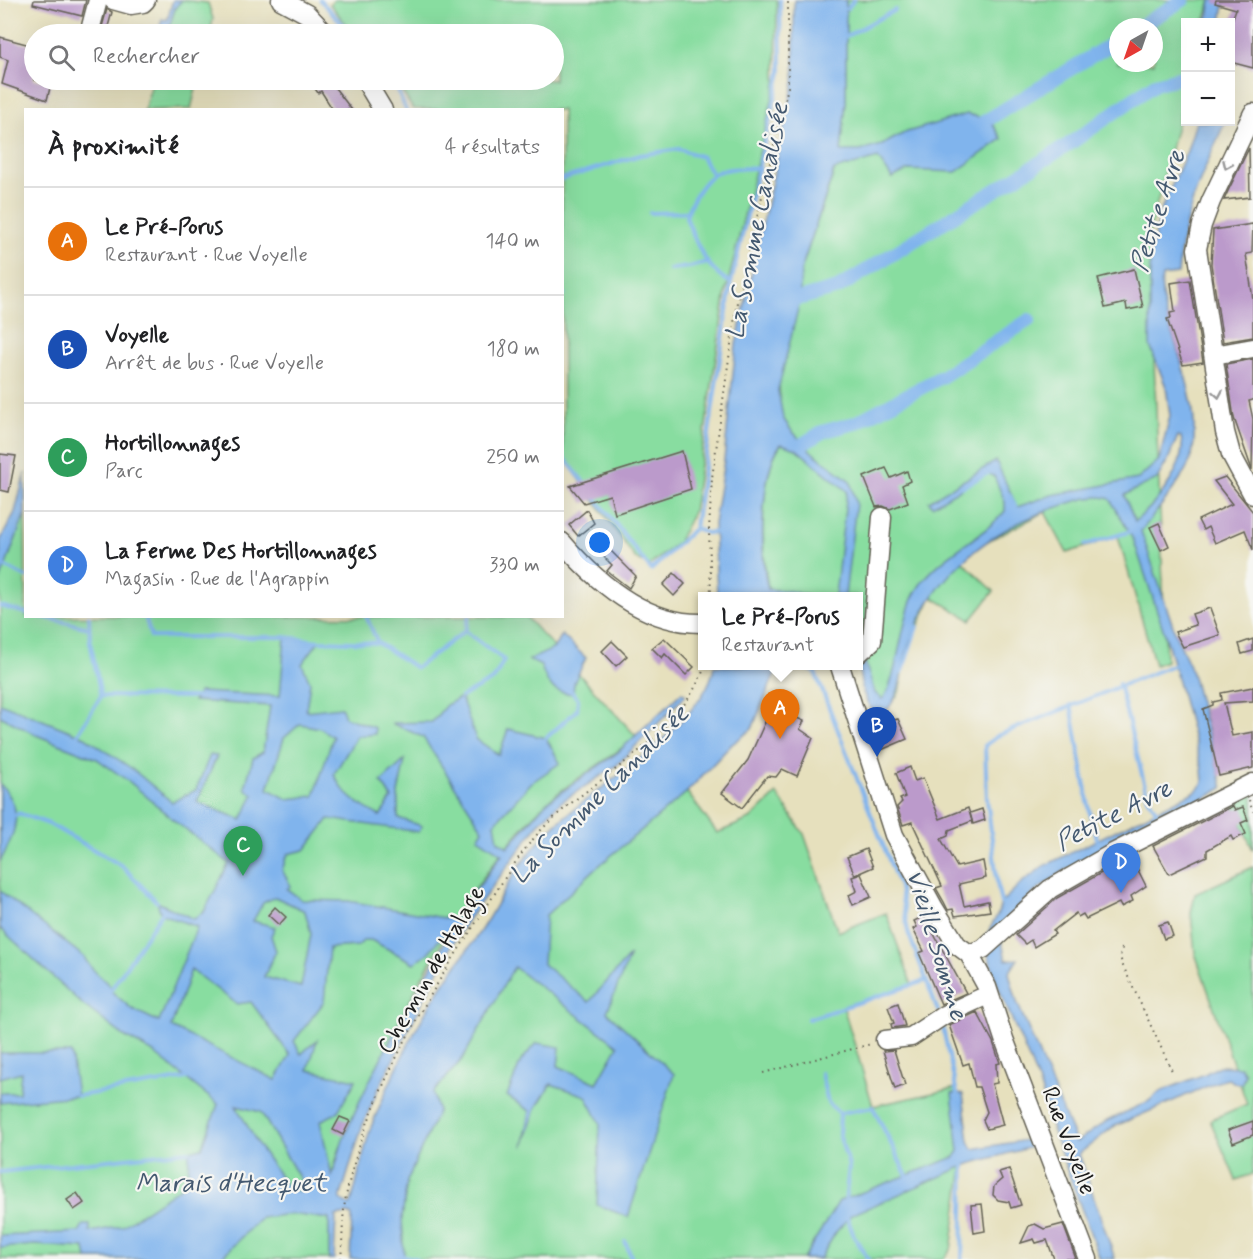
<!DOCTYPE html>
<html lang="fr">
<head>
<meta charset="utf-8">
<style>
  body { margin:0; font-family:Mynerve,sans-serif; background:#f2f2f2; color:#202124 }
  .controls { position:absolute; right:18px; top:18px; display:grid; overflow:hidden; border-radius:0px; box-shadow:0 6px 24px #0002 }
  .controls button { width:54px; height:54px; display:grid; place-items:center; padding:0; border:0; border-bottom:2px solid #e0e0e0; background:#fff; color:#202124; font:30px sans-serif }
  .compass { position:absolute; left:1109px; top:18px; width:54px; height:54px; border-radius:50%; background:#fff; box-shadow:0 6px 24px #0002; rotate:220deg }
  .you { position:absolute; left:600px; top:543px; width:21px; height:21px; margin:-15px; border:4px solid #fff; border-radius:50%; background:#1a73e8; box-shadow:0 0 0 9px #1a73e833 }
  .badge { display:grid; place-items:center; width:39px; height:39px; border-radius:50%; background:#0f766e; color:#fff; font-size:20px; font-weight:700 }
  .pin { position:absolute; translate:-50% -50px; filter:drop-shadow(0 2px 3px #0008) }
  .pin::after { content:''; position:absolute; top:32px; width:21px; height:18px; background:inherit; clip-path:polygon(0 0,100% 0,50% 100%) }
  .popup { position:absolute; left:698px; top:592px; width:165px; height:78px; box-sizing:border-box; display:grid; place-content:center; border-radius:0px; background:#fff; filter:drop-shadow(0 2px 4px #0005); font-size:20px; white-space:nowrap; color:#757577 }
  .popup b { font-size:22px; color:#202124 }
  .popup::after { content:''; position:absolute; left:50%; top:100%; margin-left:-12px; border:12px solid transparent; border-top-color:#fff }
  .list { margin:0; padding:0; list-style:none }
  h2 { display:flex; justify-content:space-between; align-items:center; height:78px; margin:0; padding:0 24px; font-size:26px }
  h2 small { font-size:20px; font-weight:400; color:#757577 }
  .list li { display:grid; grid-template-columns:39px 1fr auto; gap:18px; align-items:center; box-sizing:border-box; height:108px; padding:0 24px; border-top:2px solid #e0e0e0 }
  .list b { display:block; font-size:22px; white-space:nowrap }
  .list p { margin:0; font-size:20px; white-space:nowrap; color:#757577 }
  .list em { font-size:20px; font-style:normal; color:#757577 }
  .icon { flex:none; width:33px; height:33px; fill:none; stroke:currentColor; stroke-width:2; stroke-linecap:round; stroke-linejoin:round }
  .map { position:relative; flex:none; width:1253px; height:1259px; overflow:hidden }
  .search { position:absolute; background:#fff; box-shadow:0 6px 24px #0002; left:24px; top:24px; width:540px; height:66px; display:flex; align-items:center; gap:15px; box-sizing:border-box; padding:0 21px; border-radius:33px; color:#757577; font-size:22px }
  .panel { position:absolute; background:#fff; box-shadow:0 6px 24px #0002; left:24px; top:108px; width:540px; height:510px; border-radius:0px }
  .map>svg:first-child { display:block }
</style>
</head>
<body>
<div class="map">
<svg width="1253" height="1259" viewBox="0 0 1253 1259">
  <rect width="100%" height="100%" fill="#f6f6f2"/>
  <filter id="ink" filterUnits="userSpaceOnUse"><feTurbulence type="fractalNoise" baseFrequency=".0167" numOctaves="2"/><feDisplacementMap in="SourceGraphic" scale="12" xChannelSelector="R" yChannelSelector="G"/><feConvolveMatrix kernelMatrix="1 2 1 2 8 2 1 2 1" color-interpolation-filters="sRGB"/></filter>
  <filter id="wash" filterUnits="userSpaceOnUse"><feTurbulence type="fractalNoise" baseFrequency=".008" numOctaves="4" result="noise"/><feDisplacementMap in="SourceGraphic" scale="24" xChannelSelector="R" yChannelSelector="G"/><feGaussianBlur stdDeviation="1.35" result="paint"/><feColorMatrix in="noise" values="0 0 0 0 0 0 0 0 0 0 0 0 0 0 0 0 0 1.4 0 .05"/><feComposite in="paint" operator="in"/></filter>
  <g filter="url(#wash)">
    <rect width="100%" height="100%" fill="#e6e0bd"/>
    <g fill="#88dda0" stroke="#527c5e" stroke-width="1.5" fill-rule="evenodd">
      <path d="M182,0l26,3 5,16 -3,15h-43l8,-26z"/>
      <path d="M334,0h443l-1,83 -50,208 -33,221 -15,30 -29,24 -14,-8 -72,-102 -1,-346 -149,-1 -18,-29h159v-46h-200l-24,-30z"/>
      <path d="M846,0h365l-7,22h-18l-1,72 -36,141 17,426 -11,4 -37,-129 -51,17 -22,-41 -63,32 -20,17 32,30 -23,29 -39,-23 -24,51 -9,45 -18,24c-29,-15 -23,-91 -23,-121h-88c-9,-38 -12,-119 11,-152l-2,-68 20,-81 2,-25 40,-119 5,-50zM1118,27h36v36h-36z"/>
      <path d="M153,80h45l-7,29 -47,1z"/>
      <path d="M25,504l1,112 500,1 110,119c-28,26 -63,42 -91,68 -74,72 -133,187 -176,280 -14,30 -31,60 -37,93 -4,27 -3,55 -3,82h-329v-704z"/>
      <path d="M687,792l30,41 33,-14 27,-25 27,40 34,98 48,-19 26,72 -69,21 30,100 84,-18 7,70 -13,92 -7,9h-540l-2,-41 5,-37 31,-70 -5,-18 30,-35 50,-91 33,-52 49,-46z"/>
      <path d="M1253,794v56l-20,-45z"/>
      <path d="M1253,867v307l-17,6 -26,-60 37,-16 -52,-151 -4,-40 4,-19z"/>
    </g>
    <g fill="#80b4ed" stroke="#4e6884" stroke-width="1.5" fill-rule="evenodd">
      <path d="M173,0h9l-7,8 -8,26h-9l4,-15 5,1z"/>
      <path d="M794,0h52v101l-5,50h19l22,-6 22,-12 63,-19 23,6 12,19 -46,33 -48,-2 -16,8 -14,-20 -44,12 -33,100 -2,35 -21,85 5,28 8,12 21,22 38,29 6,22 -11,93h-10l12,-105 -51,-42 -15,-5c-21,27 -22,112 -13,145l22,2 20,5h-93l-3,-72 10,-64 12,-116 58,-262z"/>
      <path d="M1211,0h14l-4,22h-14z"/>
      <path d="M1196,122h29c-22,50 -44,96 -47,152l-16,2c-3,22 6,45 13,66 11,34 25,77 17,113 -4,19 -38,60 -51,76l36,107 13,28 33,122c-73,43 -173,72 -224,141l7,31 12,-1 -9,14 8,29 59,140 31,-21 42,-20 10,-9 46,-18 14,-8 21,1 5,7 -3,9 -5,1 -9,-5 -11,3 -104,45 -34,27 36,105h-15l-51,-138c3,-17 -44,-114 -52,-138 -5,-14 -9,-29 -13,-44l14,-25 3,-11 20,-20 23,-17 152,-75 7,-8 -1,-14 -35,-128 -33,-100 -24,-42c-16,-7 -45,6 -61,11 -67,24 -121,71 -142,141 -8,28 -4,43 -26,66 -23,-12 -23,-55 -23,-77l17,53 7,6c13,-10 20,-78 30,-100 18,-41 66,-56 93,-88v-9l-11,-26 -7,-3 -55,33 -3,-5 67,-40 21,46 35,-12 86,-16 21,-19 11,-44 -4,-29 -16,-41v-90l11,-46 26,-59zM1178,436l3,1c7,28 -25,68 -46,84l-11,-26 33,-16 11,-19z"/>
      <path d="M25,473v41l-25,67v-40l15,-29z"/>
      <path d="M562,635l24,23 -12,25 -1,11c-21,-2 -25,-7 -32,-28l-12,-6 24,-11z"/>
      <path d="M285,637l34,4 -17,23 8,18 -4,29 35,-4 4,10 30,11v6l-18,2 -23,38c8,20 26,32 46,42l12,-18 -11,-16 24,-22 -7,33v25l24,8 -3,6 -90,-13 -24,31 -17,4 -6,16 9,16 -4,3 15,11 46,1 107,19 47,-66 -24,-16 5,-8 -60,-93 -32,-14 41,-1 14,-17 15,-8 15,42 23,16 9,-26 38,9 14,25 -29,20 -36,40 3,18 10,6 38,-44 71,-50 65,-61 4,3 -70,71 -55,36 -21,20 -70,95 -19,29 -74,146 -15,35 -22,72 10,6c3,-4 16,-65 21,-78 17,-42 36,-84 59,-122 17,-29 39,-55 56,-83 12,-19 21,-40 35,-58 10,-13 21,-27 33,-38 40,-37 153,-104 160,-160h64l-26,63 -21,16 -44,47 -92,77 -49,46 -3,49 46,38 41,-47 -23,57 67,62 -46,143 -31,-12 3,-82 -14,-27 -35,-12 -15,24 -13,39 7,-36 -23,-15 14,-35 16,-18 23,4 -2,19 39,17 21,-37 -104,-79 -51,91 -30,35 5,18 -31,70 -5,37 2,41h-54l2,-43 -4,-2 -12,2 -2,43h-5v-40l-38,-5 -31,4 -40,41h-133l-2,-11 -51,-3 -34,3v-12l79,-4 4,-7h7v7l33,-6 65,-44 1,-31 13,-3 16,-44 -64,-51 -30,-17 -42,-32 -82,-76v-37l84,66c7,14 18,20 29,32l-2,2 21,18 27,13 38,-95 -36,-13 -4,-12 37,17 11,-9 24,-47 -53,-41 -45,-39 -34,-24 -61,-24 -36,-19v-13l85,34 46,31 41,34 24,-12 14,-35 7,1 -20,46 45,18 11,-25 -8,-7 8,-30 10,-6 7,-46 -77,-5 6,-9 81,4zM300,724l20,4 13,9 -19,59 -27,3 -19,-10 16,-51zM275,897l30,14 6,23 -10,53 -37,-10 12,-26 -5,-15 4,-9 -22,-6 10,-18zM444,934h5c-36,67 -76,132 -105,203 -5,13 -7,27 -12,39l-12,-55 17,-8 19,-33 -48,-10 9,-30 -16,14 -7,-13 30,-39 5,-54 29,-2 6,-6h7l43,23 14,-10zM191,970l46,34 14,-2 39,53 -14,25 -105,-53zM236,1106l25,6 43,74 -4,6 -12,-4 -29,-42z"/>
      <path d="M0,784c26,26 15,49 0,78z"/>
      <path d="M0,1053h71l6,43 -77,7v-10h19l2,-21 -21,6z"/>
      <path d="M952,1093l11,1 6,47 4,8 60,-10 -1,8 -63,17 -118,51 -15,17 -16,27h-17l36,-58 116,-44 4,-6z"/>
    </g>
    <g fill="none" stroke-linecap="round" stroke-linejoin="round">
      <g stroke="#80b4ed" stroke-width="4">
        <path d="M320,0l32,34"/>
        <path d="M847,9l7,-9"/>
        <path d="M843,38l52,-28"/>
        <path d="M393,80l13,30"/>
        <path d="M562,179l78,-24 39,-6 23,8 11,18"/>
        <path d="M650,213l37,-1"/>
        <path d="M670,269l20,-2 17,-5"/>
        <path d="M731,283c-26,-14 -35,-40 -45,-66 4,-14 16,-37 30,-44 11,-6 31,-4 44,-5"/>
        <path d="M562,294h2"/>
        <path d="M562,455l24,30"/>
        <path d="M962,487l28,-15"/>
        <path d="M1009,494l9,17"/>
        <path d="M594,496l57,74 44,-42 11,5 12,-1"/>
        <path d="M695,528l36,-245 50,-211 -1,-72"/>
        <path d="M1085,545l47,-14"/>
        <path d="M2,565l24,12"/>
        <path d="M0,606l26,7"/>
        <path d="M39,616l50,12"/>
        <path d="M145,616l6,21h134l34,4 59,2"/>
        <path d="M366,616l12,27 38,25 49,-37"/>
        <path d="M801,666l14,6 85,216 8,44 30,79"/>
        <path d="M902,673l15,-47"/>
        <path d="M1119,684l29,114 8,12 -3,6"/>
        <path d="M101,696l95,1"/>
        <path d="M461,697l33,-18 10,-19 -39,-29 4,-15"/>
        <path d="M1071,705l19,108 8,29"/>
        <path d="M76,737l25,-41 -11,-55 -1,-25"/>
        <path d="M546,738l31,-28 1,-11 -7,-8"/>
        <path d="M16,815l2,-2 31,11 73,42 35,36"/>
        <path d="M1004,906l-3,-3 -3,-14 -11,-90 -2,-54 14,-10 179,-72"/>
        <path d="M110,991l51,-77"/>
        <path d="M808,1019l119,-39"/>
        <path d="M942,1024l16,74"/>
        <path d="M821,1073l7,30 12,10"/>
        <path d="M77,1096l110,-18"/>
        <path d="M0,1172l189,-21"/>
        <path d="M845,1204l4,-38 -10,-32 1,-21 33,-6 36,73"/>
        <path d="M847,1217l7,19 14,23"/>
        <path d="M625,1241l7,18"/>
        <path d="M404,1256l13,3"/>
        <path d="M962,1259l2,-97"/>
      </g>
      <g stroke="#80b4ed" stroke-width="14">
        <path d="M1139,27l44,-27"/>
        <path d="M974,128l144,-88"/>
        <path d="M783,303l55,-15 230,-143 87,-61 31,-8"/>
        <path d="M803,444l19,-12 33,-9 88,-47 86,-56"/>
      </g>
    </g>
    <g id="blocks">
      <g fill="#bb9acb">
        <path d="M34,0h52l-4,16 -49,-12z"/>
        <path d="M1216,0h37v68l-23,-6v-36l6,-17 -21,-6z"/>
        <path d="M107,9l5,3 -6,22h-6z"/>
        <path d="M0,37l34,9v34h18l-5,20 -45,-16 6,-24 -8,-3z"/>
        <path d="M309,80h31l-8,4 20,26h-19l-12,-19 -3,2z"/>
        <path d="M1249,148l1,49 -26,3 4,-9z"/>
        <path d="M1253,224l-1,29 -6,1 7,45v38l-30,5 -12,-78 2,-34z"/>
        <path d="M1134,269l9,38 -16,3 -1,-7 -21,5 -7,-30z"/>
        <path d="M1190,280l13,82 -20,3 -16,-46 4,-1 -1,-5 5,-1 -4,-29z"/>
        <path d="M1253,359v41l-4,1 4,18 -1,51 -18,-52 -8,-54z"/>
        <path d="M682,451l9,38 -76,25 -5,-19 -26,8 -14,-17z"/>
        <path d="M0,454l16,2 -7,36 -9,-2z"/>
        <path d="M886,468l5,10 16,-7 3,10 -8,4 6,17 -18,7 -7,-3 -7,1 -12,-30z"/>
        <path d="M1225,477l28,35v38l-8,-20 -30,13 -7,-16 -5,3 -5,-10 34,-16 -18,-23z"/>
        <path d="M587,510l7,13 -16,13 -9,-11z"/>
        <path d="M1159,523l10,23 -8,4 -11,-23z"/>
        <path d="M608,548l28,28 -7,12 -22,-17 5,-6 -10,-10z"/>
        <path d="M674,573l11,11 -11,12 -11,-11z"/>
        <path d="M1210,608l10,27 -37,12 -8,-15 21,-7 -4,-11z"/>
        <path d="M664,638l30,29 -8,8 -21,-21 -3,4 -10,-10z"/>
        <path d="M1253,639v12l-11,3 -3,-10z"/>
        <path d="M612,641l15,15 -11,10 -14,-15z"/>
        <path d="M1253,687v14l-29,2 8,33 21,-4v36l-34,8 -16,-67 10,-4v-3l9,-2 -1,-7z"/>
        <path d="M772,707l32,14 -4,8 13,9 -16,38 -15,-7 -6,8 -9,-1 -25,32 -20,-15 26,-33z"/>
        <path d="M898,719l9,20 -28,12 -8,-25z"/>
        <path d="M910,767l5,14 8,-3 17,41 28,-11 4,13 -23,9 -1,6 -7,3 16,28 26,-6 3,17 -27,6 5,22 24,-5 2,10 -35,5 -2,-7 -5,1 -4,-8 -8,-14 6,-2 -30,-64 -9,3 -6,-18 5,-5 -2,-3 5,-2 -9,-24z"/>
        <path d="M1233,806l2,4 8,-3 5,13 -7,3 5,11 -13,6 -2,-4 -24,14v6l-38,18 -16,-28z"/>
        <path d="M982,809l3,11 -12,4 -3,-11z"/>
        <path d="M866,849l7,18 -18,8 -8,-18z"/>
        <path d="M1131,856l15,30 -15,10 2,5 -12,6 -2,-4 -33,16 -3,-5 -5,3 -2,-4 -23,18 2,3 -21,13 -3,-7 -6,4 -9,-9 41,-37z"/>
        <path d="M861,874l10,23 -18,8 -4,-10 8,-4 -5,-14z"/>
        <path d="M275,907l11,10 -7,8 -11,-10z"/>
        <path d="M924,916l42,77 -25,11 -22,-51 5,-2 -11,-22 4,-2 -3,-6z"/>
        <path d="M1168,922l5,14 -9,3 -5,-14z"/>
        <path d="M898,1003l7,23 -13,2 -1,-4 3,-1 -6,-16z"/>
        <path d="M977,1012l16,30 7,21 -4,1 1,19 -5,1 11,41 -16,4 -4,-9 4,-8 -8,-25h-4l-6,-24 -6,2 -14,-40z"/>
        <path d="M894,1050l11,35 -10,4 -12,-38z"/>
        <path d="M340,1117l10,4 -7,14 -10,-5z"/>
        <path d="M1253,1121v14l-20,8 -5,-13z"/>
        <path d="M1009,1169l12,36 -10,3 -2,-6 -11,-2 -5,-5 1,-9 8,-7 -3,-7z"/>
        <path d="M77,1193l7,10 -10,7 -7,-10z"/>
        <path d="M982,1204l3,27 -11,2 -3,-28z"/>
        <path d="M1035,1224l9,5 19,-5 13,35h-22l-7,-19 -11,3 -2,-4 -13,4 8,-17z"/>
      </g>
    </g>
  </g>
  <g filter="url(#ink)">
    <use href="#blocks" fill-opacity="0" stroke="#636154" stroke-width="1.5"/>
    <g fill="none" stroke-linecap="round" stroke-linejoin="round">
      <g stroke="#636154" stroke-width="21">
        <g id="minor">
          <path d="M113,0l18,5 12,-2 3,-3"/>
          <path d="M281,0l26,14 19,20"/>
          <path d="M89,34l9,-34"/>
          <path d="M365,80l18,30"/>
          <path d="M1253,113l-42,88 -9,24 -5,24 28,183 6,22 22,41"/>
          <path d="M1214,355l39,-7"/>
          <path d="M562,542c35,41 84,82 140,81"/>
          <path d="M858,654l14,-13 10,-124"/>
          <path d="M840,666l54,169 40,73 23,37 12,9 18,33 17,52 84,220"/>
          <path d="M969,954l14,-5 67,-60 61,-35 142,-71"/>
          <path d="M885,1040l26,-3 33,-22 37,-17"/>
        </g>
      </g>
      <g stroke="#636154" stroke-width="2" stroke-dasharray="1.5 4.5" stroke-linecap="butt">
        <path d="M711,596l-2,-66 3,-52 25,-176 51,-215v-87"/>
        <path d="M1249,800l4,12"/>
        <path d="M1122,948l-2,9 3,9 50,107"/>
        <path d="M763,1073l108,-29"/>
        <path d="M341,1259c2,-21 1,-43 5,-63 20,-98 80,-198 135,-281 19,-29 38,-62 63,-88 54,-53 133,-86 161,-161"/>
      </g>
      <use href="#minor" stroke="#fff" stroke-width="18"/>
    </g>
    <defs><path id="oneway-chevron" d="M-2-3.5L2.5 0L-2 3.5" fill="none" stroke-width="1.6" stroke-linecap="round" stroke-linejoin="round" transform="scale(1.5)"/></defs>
    <g stroke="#999">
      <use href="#oneway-chevron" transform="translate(1227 165) rotate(114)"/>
      <use href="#oneway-chevron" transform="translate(1218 394) rotate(80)"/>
    </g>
  </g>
  <g text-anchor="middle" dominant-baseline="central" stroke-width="4.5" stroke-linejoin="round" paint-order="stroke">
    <g font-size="24" fill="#1c1c1c" stroke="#f6f6f2">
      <text transform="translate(432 970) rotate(-60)">Chemin de Halage</text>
      <text transform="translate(1068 1141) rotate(69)">Rue Voyelle</text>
    </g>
    <g font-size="26" font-style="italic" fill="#445970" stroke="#f6f6f2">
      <text transform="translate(1159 211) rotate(-72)">Petite Avre</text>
      <text transform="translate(758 221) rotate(-79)">La Somme Canalisée</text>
      <text transform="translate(600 795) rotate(-45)">La Somme Canalisée</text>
      <text transform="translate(1114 816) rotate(-27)">Petite Avre</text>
      <text transform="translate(936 945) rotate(73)">Vieille Somme</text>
      <text x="231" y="1184">Marais d'Hecquet</text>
    </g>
  </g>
</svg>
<div class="controls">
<button>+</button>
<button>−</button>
</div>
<svg class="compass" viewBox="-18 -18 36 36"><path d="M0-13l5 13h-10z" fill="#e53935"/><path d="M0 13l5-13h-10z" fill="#757577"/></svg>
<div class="you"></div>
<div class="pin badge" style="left:780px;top:739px;background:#e8710a">A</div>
<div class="popup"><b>Le Pré-Porus</b>Restaurant</div>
<div class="pin badge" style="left:877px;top:757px;background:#1a4fb4">B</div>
<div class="pin badge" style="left:243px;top:876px;background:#2e9e5b">C</div>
<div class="pin badge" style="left:1121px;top:893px;background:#3f7fe0">D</div>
<div class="search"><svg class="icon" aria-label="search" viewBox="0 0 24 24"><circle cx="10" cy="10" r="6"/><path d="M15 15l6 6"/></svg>Rechercher</div>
<section class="panel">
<h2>À proximité<small>4 résultats</small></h2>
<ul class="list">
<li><span class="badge" style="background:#e8710a">A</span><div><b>Le Pré-Porus</b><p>Restaurant · Rue Voyelle</p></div><em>140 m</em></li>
<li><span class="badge" style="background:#1a4fb4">B</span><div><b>Voyelle</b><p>Arrêt de bus · Rue Voyelle</p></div><em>180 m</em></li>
<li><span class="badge" style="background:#2e9e5b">C</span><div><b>Hortillonnages</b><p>Parc</p></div><em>250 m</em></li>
<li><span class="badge" style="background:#3f7fe0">D</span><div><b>La Ferme Des Hortillonnages</b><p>Magasin · Rue de l'Agrappin</p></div><em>330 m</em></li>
</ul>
</section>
</div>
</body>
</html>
